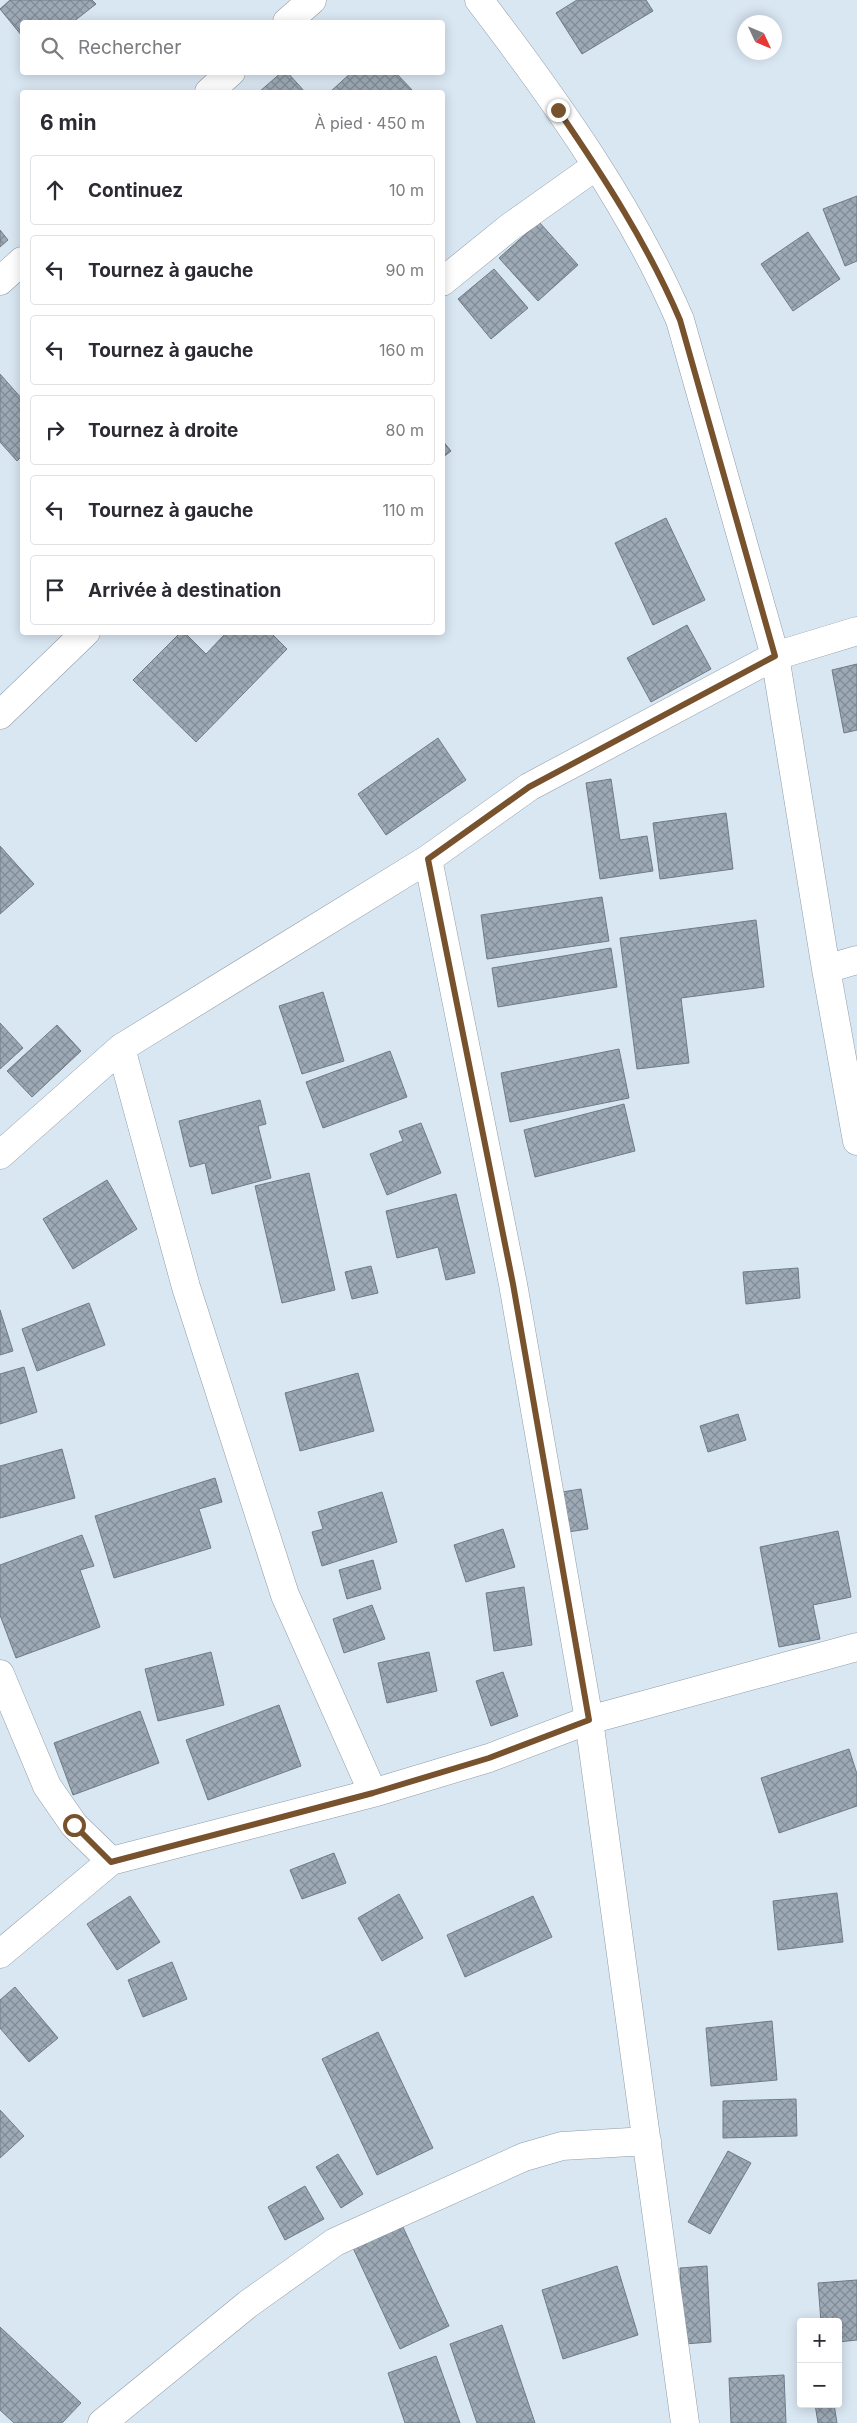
<!DOCTYPE html>
<html lang="fr">
<head>
<meta charset="utf-8">
<style>
  :root { --surface:#fff; --page:#f7f7f7; --text:#2b2b33; --muted:#7c7c81; --line:#e1e1e2 }
  body { margin:0; font-family:Inter,sans-serif; background:var(--page); color:var(--text) }
  .controls { position:absolute; right:15px; bottom:15px; display:grid; overflow:hidden; border-radius:5px; box-shadow:0 2px 12px #0003 }
  .controls button { width:45px; height:45px; display:grid; place-items:center; padding:0; border:0; border-bottom:1px solid var(--line); background:var(--surface); color:var(--text); font:25px sans-serif }
  .compass { position:absolute; left:737px; top:15px; width:45px; height:45px; border-radius:50%; background:var(--surface); box-shadow:0 2px 12px #0003; rotate:134deg }
  .stop { position:absolute; width:15px; height:15px; margin:-11px; border:4px solid #77522d; border-radius:50%; background:#fff }
  .stop.end { background:#77522d; border-color:#fff; box-shadow:0 1px 5px #0008 }
  .list { margin:0; padding:0; list-style:none }
  h2 { display:flex; justify-content:space-between; align-items:center; height:65px; margin:0; padding:0 20px; font-size:21px }
  h2 small { font-size:16px; font-weight:400; color:var(--muted) }
  .list li { display:grid; grid-template-columns:32px 1fr auto; gap:15px; align-items:center; box-sizing:border-box; height:70px; margin:0 10px 10px; padding:0 10px; border:1px solid var(--line); border-radius:5px }
  .list b { display:block; font-size:19px; white-space:nowrap }
  .list em { font-size:16px; font-style:normal; color:var(--muted) }
  .icon { flex:none; width:28px; height:28px; fill:none; stroke:currentColor; stroke-width:2; stroke-linecap:round; stroke-linejoin:round }
  .map { position:relative; flex:none; width:857px; height:2423px; overflow:hidden }
  .search { position:absolute; background:var(--surface); box-shadow:0 2px 12px #0003; left:20px; top:20px; width:425px; height:55px; display:flex; align-items:center; gap:12px; box-sizing:border-box; padding:0 18px; border-radius:5px; color:var(--muted); font-size:19px }
  .panel { position:absolute; background:var(--surface); box-shadow:0 2px 12px #0003; left:20px; top:90px; width:425px; height:545px; border-radius:5px }
  .map>svg:first-child { display:block }
  .building { fill:url(#building-cross-hatch); stroke:#6f7c86 }
  .lines { fill:none; stroke-linecap:round; stroke-linejoin:round }
  .minor-casing { stroke:#8f9ca7; stroke-width:29 }
  .minor { stroke:#fff; stroke-width:28 }
  .route { stroke:#77522d; stroke-width:6 }
</style>
</head>
<body>
<div class="map">
<svg width="857" height="2423" viewBox="0 0 857 2423">
  <defs>
    <pattern id="building-cross-hatch" width="8" height="8" patternUnits="userSpaceOnUse" patternTransform="scale(1.25)"><rect width="8" height="8" fill="#9daab6"/><path d="M0 0l8 8M0 8l8-8" fill="none" stroke="#808b95"/></pattern>
  </defs>
  <rect width="100%" height="100%" fill="#d9e7f3"/>
  <!-- building -->
  <path class="building" d="M10,0H92L96,4L73,22H22V36L0,9Z
    M577,0H646L653,11L582,54L556,13Z
    M282,72H287L305,92H259Z
    M352,72H395L414,92H330Z
    M857,196V261L845,266L823,209Z
    M539,222L578,265L538,301L499,258Z
    M0,230L8,240L0,247Z
    M808,232L840,279L793,311L761,264Z
    M494,269L528,308L491,339L458,299Z
    M0,374L22,399V456L17,461L0,442Z
    M442,440L451,451L442,458Z
    M666,518L705,600L653,625L615,543Z
    M687,625L711,669L651,702L627,658Z
    M181,632H184L206,654L227,632H270L287,649L196,742L133,680Z
    M857,664V730L844,733L832,670Z
    M438,738L466,780L386,835L358,794Z
    M611,779L620,840L647,836L653,871L600,879L586,783Z
    M726,813L733,869L660,879L653,823Z
    M0,846L34,884L0,914Z
    M602,897L609,941L487,959L481,915Z
    M756,920L764,987L681,998L689,1063L637,1069L620,938Z
    M611,948L617,987L498,1007L492,968Z
    M323,992L344,1061L302,1074L279,1006Z
    M0,1023L23,1048L0,1069Z
    M57,1025L81,1051L32,1097L7,1071Z
    M619,1049L629,1098L510,1122L501,1073Z
    M390,1051L407,1097L323,1128L306,1082Z
    M260,1100L266,1124L258,1126L271,1178L212,1194L205,1163L190,1167L179,1121Z
    M624,1104L635,1151L535,1177L524,1130Z
    M421,1123L441,1173L387,1195L370,1154L403,1141L399,1131Z
    M309,1173L335,1290L282,1303L255,1186Z
    M107,1180L137,1229L73,1269L43,1219Z
    M456,1194L475,1273L446,1280L438,1247L397,1258L386,1211Z
    M371,1266L378,1293L352,1299L345,1272Z
    M798,1268L800,1298L746,1304L743,1272Z
    M89,1303L105,1345L37,1371L22,1329Z
    M0,1310L13,1351L0,1355Z
    M24,1367L37,1412L0,1424V1374Z
    M358,1373L374,1431L300,1451L285,1393Z
    M738,1414L746,1440L708,1452L700,1426Z
    M62,1449L75,1498L0,1518V1466Z
    M215,1478L222,1502L199,1509L211,1548L114,1578L95,1516Z
    M581,1489L588,1529L568,1532L562,1492Z
    M382,1492L397,1542L322,1566L312,1532L323,1529L318,1512Z
    M503,1529L515,1567L466,1582L454,1545Z
    M838,1531L851,1597L813,1605L820,1639L779,1647L760,1547Z
    M82,1535L94,1566L80,1570L100,1627L16,1658L0,1615V1565Z
    M373,1560L381,1589L347,1599L339,1570Z
    M524,1587L532,1645L494,1651L486,1593Z
    M372,1605L385,1639L344,1653L333,1619Z
    M211,1652L224,1705L158,1721L145,1669Z
    M429,1652L437,1691L387,1703L378,1663Z
    M503,1672L518,1716L491,1726L476,1681Z
    M279,1705L301,1766L208,1800L186,1740Z
    M140,1711L159,1763L73,1795L54,1743Z
    M849,1749L857,1774V1806L779,1833L761,1778Z
    M334,1853L346,1883L302,1899L290,1870Z
    M837,1893L843,1942L778,1950L773,1901Z
    M399,1894L423,1938L382,1961L358,1918Z
    M130,1896L160,1942L117,1970L87,1924Z
    M533,1896L552,1937L465,1977L447,1935Z
    M172,1962L187,1999L143,2017L128,1980Z
    M15,1987L58,2038L29,2062L0,2028V2000Z
    M772,2021L777,2080L711,2086L706,2028Z
    M378,2032L433,2148L377,2175L322,2059Z
    M796,2099L797,2136L723,2138V2101Z
    M0,2110L24,2136L0,2158Z
    M728,2151L751,2163L710,2234L688,2222Z
    M338,2154L363,2194L341,2208L316,2167Z
    M305,2186L324,2219L285,2240L268,2207Z
    M402,2225L449,2326L400,2349L353,2248Z
    M617,2266L638,2335L563,2359L542,2290Z
    M707,2266L711,2342L684,2344L680,2268Z
    M857,2280V2340L838,2342V2322H821L818,2283Z
    M502,2325L535,2423H477L450,2344Z
    M0,2327L81,2403L62,2423H14L0,2410Z
    M436,2356L460,2423H405L388,2373Z
    M784,2375L786,2423H731L729,2378Z
    M815,2404H834L837,2423H818Z"/>
  <g class="lines">
    <defs>
      <path id="minor" d="M479,0C554,98 631,206 680,320L775,656L826,969L857,1141
        M287,22L312,0
        M209,92L231,72
        M0,281L22,261
        M442,282L510,227L596,166
        M0,715L86,632
        M428,859L513,1284L589,1720L685,2423
        M826,969L857,960
        M121,1048L186,1287L285,1595L373,1793
        M0,1155L121,1048L428,859L529,787L775,656L857,631
        M0,1674L47,1786L74,1825L111,1861
        M0,1954L111,1861L373,1793L489,1758L589,1720L857,1647
        M102,2423L248,2304L335,2242L524,2157L562,2146L647,2141"/>
    </defs>
    <!-- minor casing -->
    <use href="#minor" class="minor-casing"/>
    <!-- minor -->
    <use href="#minor" class="minor"/>
  </g>
  <g class="lines">
    <!-- route -->
    <path class="route" d="M74,1825L111,1862L373,1793L489,1758L589,1720L513,1284L428,859L529,787L775,656L680,320C648,245 604,177 558,110"/>
  </g>
</svg>
<div class="controls">
<button>+</button>
<button>−</button>
</div>
<svg class="compass" viewBox="-18 -18 36 36"><path d="M0-13l5 13h-10z" fill="#e53935"/><path d="M0 13l5-13h-10z" fill="#7c7c81"/></svg>
<div class="stop" style="left:74px;top:1825px"></div>
<div class="stop end" style="left:558px;top:110px"></div>
<div class="search"><svg class="icon" aria-label="search" viewBox="0 0 24 24"><circle cx="10" cy="10" r="6"/><path d="M15 15l6 6"/></svg>Rechercher</div>
<section class="panel">
<h2>6 min<small>À pied · 450 m</small></h2>
<ul class="list">
<li><svg class="icon" aria-label="ahead" viewBox="0 0 24 24"><path d="M12 20V5M6 11l6-6 6 6"/></svg><div><b>Continuez</b></div><em>10 m</em></li>
<li><svg class="icon" aria-label="left" viewBox="0 0 24 24"><path d="M17 20v-9H6M10 6l-5 5 5 5"/></svg><div><b>Tournez à gauche</b></div><em>90 m</em></li>
<li><svg class="icon" aria-label="left" viewBox="0 0 24 24"><path d="M17 20v-9H6M10 6l-5 5 5 5"/></svg><div><b>Tournez à gauche</b></div><em>160 m</em></li>
<li><svg class="icon" aria-label="right" viewBox="0 0 24 24"><path d="M7 20v-9h11M14 6l5 5-5 5"/></svg><div><b>Tournez à droite</b></div><em>80 m</em></li>
<li><svg class="icon" aria-label="left" viewBox="0 0 24 24"><path d="M17 20v-9H6M10 6l-5 5 5 5"/></svg><div><b>Tournez à gauche</b></div><em>110 m</em></li>
<li><svg class="icon" aria-label="arrive" viewBox="0 0 24 24"><path d="M6 21V4h12l-3 4 3 4H6"/></svg><div><b>Arrivée à destination</b></div></li>
</ul>
</section>
</div>
</body>
</html>
